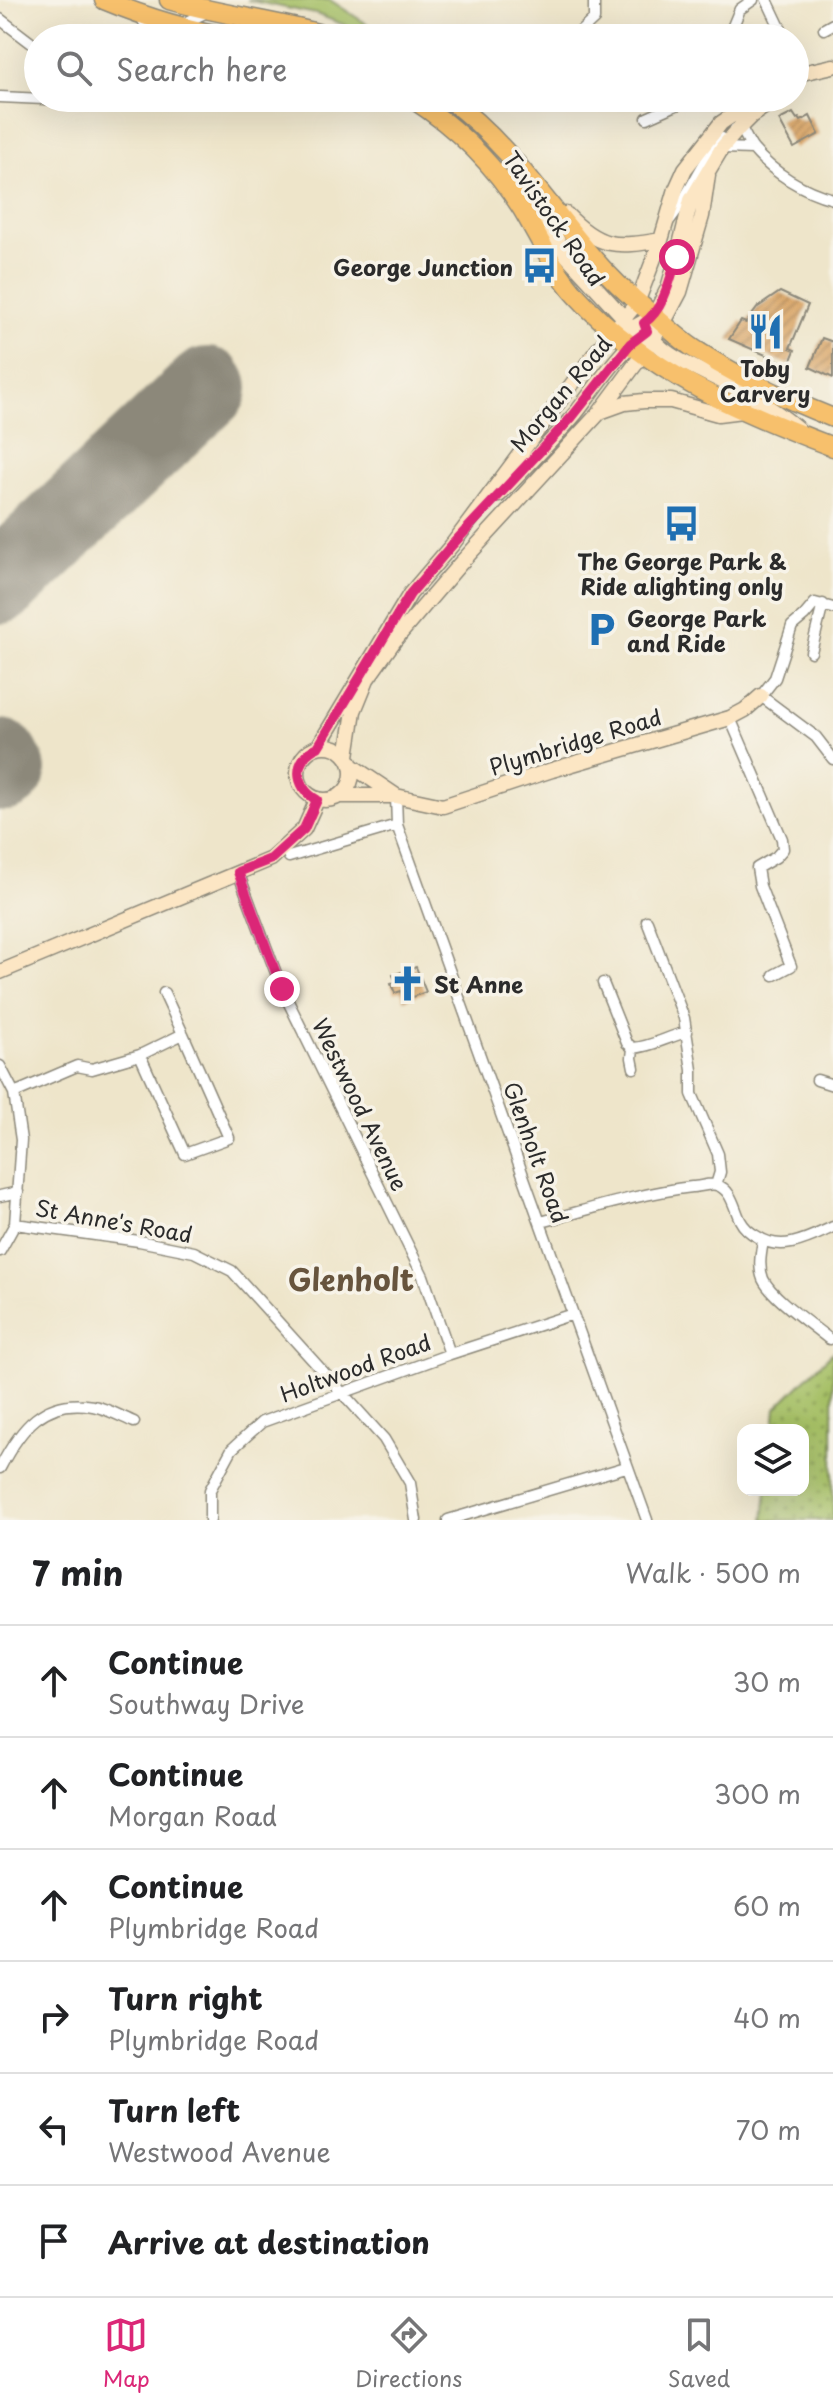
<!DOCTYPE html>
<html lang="en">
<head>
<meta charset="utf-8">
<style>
  :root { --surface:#fff; --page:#f2f2f2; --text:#202124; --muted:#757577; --line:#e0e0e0; --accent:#db2777 }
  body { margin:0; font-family:"Playpen Sans",sans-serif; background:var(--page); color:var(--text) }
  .controls { position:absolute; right:24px; bottom:24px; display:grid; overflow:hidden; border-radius:16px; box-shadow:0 8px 32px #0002 }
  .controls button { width:72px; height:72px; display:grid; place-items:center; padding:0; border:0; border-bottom:2px solid var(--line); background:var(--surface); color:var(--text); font:40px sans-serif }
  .stop { position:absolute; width:24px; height:24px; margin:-18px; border:6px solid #db2777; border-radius:50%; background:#fff }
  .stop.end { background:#db2777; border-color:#fff; box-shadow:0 2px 8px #0008 }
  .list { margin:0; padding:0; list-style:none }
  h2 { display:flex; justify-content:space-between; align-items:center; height:104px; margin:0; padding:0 32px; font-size:34px }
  h2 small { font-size:26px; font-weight:400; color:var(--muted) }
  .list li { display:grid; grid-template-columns:52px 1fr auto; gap:24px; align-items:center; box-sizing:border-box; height:112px; padding:0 32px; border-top:2px solid var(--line) }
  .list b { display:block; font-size:30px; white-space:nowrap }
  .list p { margin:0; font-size:26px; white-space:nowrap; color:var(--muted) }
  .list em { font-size:26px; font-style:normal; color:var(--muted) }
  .icon { flex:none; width:44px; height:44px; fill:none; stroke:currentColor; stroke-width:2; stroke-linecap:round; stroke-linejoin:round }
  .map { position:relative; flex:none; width:833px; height:1520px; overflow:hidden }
  .search { position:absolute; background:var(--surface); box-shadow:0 8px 32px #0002; left:24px; right:24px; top:24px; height:88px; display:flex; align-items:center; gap:20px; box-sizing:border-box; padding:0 28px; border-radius:44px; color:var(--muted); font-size:30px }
  .sheet { height:776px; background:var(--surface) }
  nav { display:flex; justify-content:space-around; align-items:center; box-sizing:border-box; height:112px; border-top:2px solid var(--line); background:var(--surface); font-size:22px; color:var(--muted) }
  nav a { display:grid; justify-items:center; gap:4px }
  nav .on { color:var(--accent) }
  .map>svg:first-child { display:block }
  .green { fill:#a5bf65; stroke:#687548; stroke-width:2 }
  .park { fill:url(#park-dots); stroke:#687548; stroke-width:2 }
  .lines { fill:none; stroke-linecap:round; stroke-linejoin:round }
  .runway { stroke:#8c887a; stroke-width:82 }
  .building { fill:url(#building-hatch) }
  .street-casing { stroke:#8c887a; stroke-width:13 }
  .secondary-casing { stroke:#8c887a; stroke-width:17 }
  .highway-casing { stroke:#8c887a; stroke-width:21 }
  .street { stroke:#fff; stroke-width:10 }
  .secondary { stroke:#fce6c4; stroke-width:14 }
  .highway { stroke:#f7c06c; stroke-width:18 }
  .route { stroke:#db2777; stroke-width:10 }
  .labels { text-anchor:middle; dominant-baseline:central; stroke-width:7; stroke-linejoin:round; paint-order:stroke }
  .street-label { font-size:22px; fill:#2b2b2b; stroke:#f7f3e8 }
  .poi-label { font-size:22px; font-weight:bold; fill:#2b2b2b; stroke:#f7f3e8 }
  .district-label { font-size:30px; font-weight:bold; fill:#67543d; stroke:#f7f3e8 }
</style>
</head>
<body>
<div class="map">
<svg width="833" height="1520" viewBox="0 0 833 1520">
  <defs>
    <pattern id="park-dots" width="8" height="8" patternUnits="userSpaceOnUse" patternTransform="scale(2)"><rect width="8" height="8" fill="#a5bf65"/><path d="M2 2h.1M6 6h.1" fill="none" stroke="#879b53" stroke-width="1.8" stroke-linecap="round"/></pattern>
    <pattern id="building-hatch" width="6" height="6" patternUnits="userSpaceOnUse" patternTransform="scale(2)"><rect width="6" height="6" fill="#d7a05f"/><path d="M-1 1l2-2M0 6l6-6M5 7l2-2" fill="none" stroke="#af834f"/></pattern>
  </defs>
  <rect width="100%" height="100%" fill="#f7f3e8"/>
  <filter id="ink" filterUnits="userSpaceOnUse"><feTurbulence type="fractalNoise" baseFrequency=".0125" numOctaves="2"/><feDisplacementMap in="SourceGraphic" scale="16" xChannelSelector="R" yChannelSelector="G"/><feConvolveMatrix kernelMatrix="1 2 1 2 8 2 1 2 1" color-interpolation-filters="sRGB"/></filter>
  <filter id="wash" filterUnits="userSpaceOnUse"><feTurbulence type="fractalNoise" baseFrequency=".006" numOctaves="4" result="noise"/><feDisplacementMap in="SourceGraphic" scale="32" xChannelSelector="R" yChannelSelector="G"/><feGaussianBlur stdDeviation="1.8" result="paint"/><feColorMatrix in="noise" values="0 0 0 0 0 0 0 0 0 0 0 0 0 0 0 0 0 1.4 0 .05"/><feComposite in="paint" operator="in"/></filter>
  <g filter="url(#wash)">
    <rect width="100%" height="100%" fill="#eee5ca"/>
    <!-- green -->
    <path class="green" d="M247,0H330L388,38H378L316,14Z"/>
    <!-- park -->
    <path class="park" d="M833,1352V1520H764L767,1490H803V1430H774L776,1408Z"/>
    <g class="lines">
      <!-- runway -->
      <path class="runway" d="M0,583L207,388
        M0,760L5,770"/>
    </g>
    <g id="blocks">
      <!-- building -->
      <path class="building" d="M793,113L797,119L799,118L801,121L810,116L819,134L794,148L779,120Z
        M780,292L808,305L790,348L795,350L789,365L729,339L741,321L746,323L758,307Z
        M822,338L833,342V378L810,367Z
        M416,967L426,992L404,1000L401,991L395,993L391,984L396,982L393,975Z"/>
    </g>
  </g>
  <g filter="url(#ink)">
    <use href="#blocks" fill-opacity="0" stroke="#8c887a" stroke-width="2"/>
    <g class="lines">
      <defs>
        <path id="street" d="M767,0L785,38
          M140,15L153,38
          M0,19L38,48
          M824,29L833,24
          M579,33L594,19V0
          M171,38L180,25L207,12
          M728,38L740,9L753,0
          M795,59L802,73
          M0,97L109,102L119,98
          M647,118L692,98
          M735,129L740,127C745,134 748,142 753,149C773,173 803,191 833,199
          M722,148L753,149
          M668,222C690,196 700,163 722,138
          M833,608L815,603L804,616L792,626L775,678L761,696L816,737L833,759
          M811,652L823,604
          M730,718L782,839L783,849L776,857L757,868L760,886L791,966L774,975
          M396,796L397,825L647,1520
          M289,857L397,825
          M238,872L282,989L423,1276L450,1354
          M647,921L684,1018L692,1070V1094L718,1154L720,1172L716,1185
          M603,983L627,1043L633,1048L632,1058L634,1068
          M164,993L183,1034
          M633,1048C652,1047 669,1036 687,1032
          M0,1066L14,1093L21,1140L15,1224L0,1251
          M817,1080L833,1085
          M14,1093L77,1066L92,1069L140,1055L183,1034L229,1138L185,1154L140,1055
          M0,1196L18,1192
          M541,1222C591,1209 641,1193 692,1187C699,1187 710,1183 717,1185C732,1190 734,1208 740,1220C744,1228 750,1233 758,1237C782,1253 809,1238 833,1227
          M15,1224L139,1241L194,1252L232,1271L384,1439L410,1483L416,1520
          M763,1241C761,1253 758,1266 763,1279C771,1297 812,1325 829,1339
          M0,1468C20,1429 44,1397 93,1406C106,1408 122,1417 134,1422
          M210,1520V1490L232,1449L262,1422L450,1354L573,1314
          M448,1520L626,1467"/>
        <path id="secondary" d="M795,77L802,73L833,66
          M534,191L545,220L567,256L625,319L628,327
          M566,214C599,248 615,248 661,240
          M616,332L629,330L654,316L668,288L677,257L691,200L722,148L740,127L751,116L777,98
          M648,333C663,354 683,362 705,373C736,388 772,406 798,429
          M600,412L625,403L644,401H671L718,414L742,411
          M499,495C524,469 551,442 575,414C597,387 627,337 659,325
          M298 773a27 27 0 1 1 54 0a27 27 0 1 1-54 0Z
          M318,747L410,594L452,545L596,352L637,303L661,240L676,189L685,169L721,123L758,98
          M347,756L354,711L367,679L394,641L459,565L600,412L643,354L663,324L680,292L702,216L708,175
          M352,766L395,795
          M341,796H396L443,806L552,770L730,718L745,710L761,696
          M0,972L271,859L304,829L317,800"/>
        <path id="highway" d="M104,0C147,18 192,31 237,38
          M169,0C224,16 281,21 335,38
          M411,98C456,127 494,164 522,209C540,239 554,271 578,297C646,372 740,412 833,447
          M447,98C504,139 543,198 587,251C607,275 629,296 653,315C669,328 683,343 701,353C742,379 788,400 833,418"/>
      </defs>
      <!-- street casing -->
      <use href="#street" class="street-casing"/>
      <!-- secondary casing -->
      <use href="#secondary" class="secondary-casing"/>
      <!-- highway casing -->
      <use href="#highway" class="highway-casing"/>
      <!-- street -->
      <use href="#street" class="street"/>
      <!-- secondary -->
      <use href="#secondary" class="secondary"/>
      <!-- highway -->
      <use href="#highway" class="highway"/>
    </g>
  </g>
  <g class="lines" filter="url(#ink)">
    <!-- route -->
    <path class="route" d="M282,989L238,872L271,859L304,829L317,800C293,787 293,758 318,747L410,594L452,545L572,417L630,344L647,331L644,323C664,309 670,280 677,257"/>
  </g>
  <!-- icons -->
  <defs>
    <symbol id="bus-bare" viewBox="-9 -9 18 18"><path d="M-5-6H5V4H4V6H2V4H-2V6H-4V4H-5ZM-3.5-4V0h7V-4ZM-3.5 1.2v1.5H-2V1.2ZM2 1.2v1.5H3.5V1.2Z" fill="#1f6fb2" stroke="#f7f3e8" stroke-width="2.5" paint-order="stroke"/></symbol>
    <symbol id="restaurant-bare" viewBox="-9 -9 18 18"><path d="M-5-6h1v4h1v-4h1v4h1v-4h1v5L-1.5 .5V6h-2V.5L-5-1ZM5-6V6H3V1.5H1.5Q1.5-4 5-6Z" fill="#1f6fb2" stroke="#f7f3e8" stroke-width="2.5" paint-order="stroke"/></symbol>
    <symbol id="parking-bare" viewBox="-9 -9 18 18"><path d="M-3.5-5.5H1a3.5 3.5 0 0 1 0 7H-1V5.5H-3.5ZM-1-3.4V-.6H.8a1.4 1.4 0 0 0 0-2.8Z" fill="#1f6fb2" stroke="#f7f3e8" stroke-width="2.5" paint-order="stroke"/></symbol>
    <symbol id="church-bare" viewBox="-9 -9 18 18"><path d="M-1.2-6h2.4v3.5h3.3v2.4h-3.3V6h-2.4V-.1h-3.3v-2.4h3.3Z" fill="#1f6fb2" stroke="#f7f3e8" stroke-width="2.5" paint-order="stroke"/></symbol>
  </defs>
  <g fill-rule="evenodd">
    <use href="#bus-bare" x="514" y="240" width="51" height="51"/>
    <use href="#restaurant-bare" x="740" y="306" width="51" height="51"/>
    <use href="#bus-bare" x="656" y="498" width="51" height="51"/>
    <use href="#parking-bare" x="576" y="604" width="51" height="51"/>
    <use href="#church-bare" x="382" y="958" width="51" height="51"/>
  </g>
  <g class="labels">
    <!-- street labels -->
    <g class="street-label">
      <text transform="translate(555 218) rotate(55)">Tavistock Road</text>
      <text transform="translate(560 393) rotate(-50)">Morgan Road</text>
      <text transform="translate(575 741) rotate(-17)">Plymbridge Road</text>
      <text transform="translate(361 1104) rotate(64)">Westwood Avenue</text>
      <text transform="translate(537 1152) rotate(70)">Glenholt Road</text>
      <text transform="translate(114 1220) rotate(10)">St Anne's Road</text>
      <text transform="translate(355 1367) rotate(-20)">Holtwood Road</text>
    </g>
    <!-- poi labels -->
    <g class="poi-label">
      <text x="513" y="266" text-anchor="end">George Junction</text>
      <text x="765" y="367">Toby<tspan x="765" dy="25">Carvery</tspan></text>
      <text x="682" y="560">The George Park &amp;<tspan x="682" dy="25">Ride alighting only</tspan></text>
      <text x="627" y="617" text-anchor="start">George Park<tspan x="627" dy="25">and Ride</tspan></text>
      <text x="434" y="983" text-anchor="start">St Anne</text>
    </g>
    <!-- district labels -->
    <g class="district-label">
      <text x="351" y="1278">Glenholt</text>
    </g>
  </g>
</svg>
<div class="controls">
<button><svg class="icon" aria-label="layers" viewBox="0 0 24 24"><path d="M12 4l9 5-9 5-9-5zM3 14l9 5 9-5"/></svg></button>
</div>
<div class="stop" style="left:677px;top:257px"></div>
<div class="stop end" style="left:282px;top:989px"></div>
<div class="search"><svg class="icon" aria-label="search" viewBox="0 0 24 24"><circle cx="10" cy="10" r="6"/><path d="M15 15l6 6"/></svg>Search here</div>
</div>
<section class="sheet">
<h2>7 min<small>Walk · 500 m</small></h2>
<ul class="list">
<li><svg class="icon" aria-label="ahead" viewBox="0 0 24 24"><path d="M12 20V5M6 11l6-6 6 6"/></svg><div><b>Continue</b><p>Southway Drive</p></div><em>30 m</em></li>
<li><svg class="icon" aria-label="ahead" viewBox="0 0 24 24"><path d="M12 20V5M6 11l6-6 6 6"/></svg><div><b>Continue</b><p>Morgan Road</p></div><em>300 m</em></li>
<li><svg class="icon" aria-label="ahead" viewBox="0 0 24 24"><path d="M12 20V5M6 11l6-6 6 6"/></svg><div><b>Continue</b><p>Plymbridge Road</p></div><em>60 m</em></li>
<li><svg class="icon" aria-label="right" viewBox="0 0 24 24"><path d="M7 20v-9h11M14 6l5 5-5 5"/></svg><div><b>Turn right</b><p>Plymbridge Road</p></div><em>40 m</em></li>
<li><svg class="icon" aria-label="left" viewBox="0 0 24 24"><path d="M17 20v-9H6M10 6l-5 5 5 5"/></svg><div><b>Turn left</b><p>Westwood Avenue</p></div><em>70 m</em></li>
<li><svg class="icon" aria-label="arrive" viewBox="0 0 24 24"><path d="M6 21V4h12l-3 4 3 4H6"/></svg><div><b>Arrive at destination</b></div></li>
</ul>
</section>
<nav>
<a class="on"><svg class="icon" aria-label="map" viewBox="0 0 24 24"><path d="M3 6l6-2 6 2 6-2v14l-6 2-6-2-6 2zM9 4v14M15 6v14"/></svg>Map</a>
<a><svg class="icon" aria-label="directions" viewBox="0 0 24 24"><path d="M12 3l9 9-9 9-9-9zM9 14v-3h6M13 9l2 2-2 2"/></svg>Directions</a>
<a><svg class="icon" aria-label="saved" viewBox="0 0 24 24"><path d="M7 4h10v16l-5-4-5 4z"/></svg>Saved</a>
</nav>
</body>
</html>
